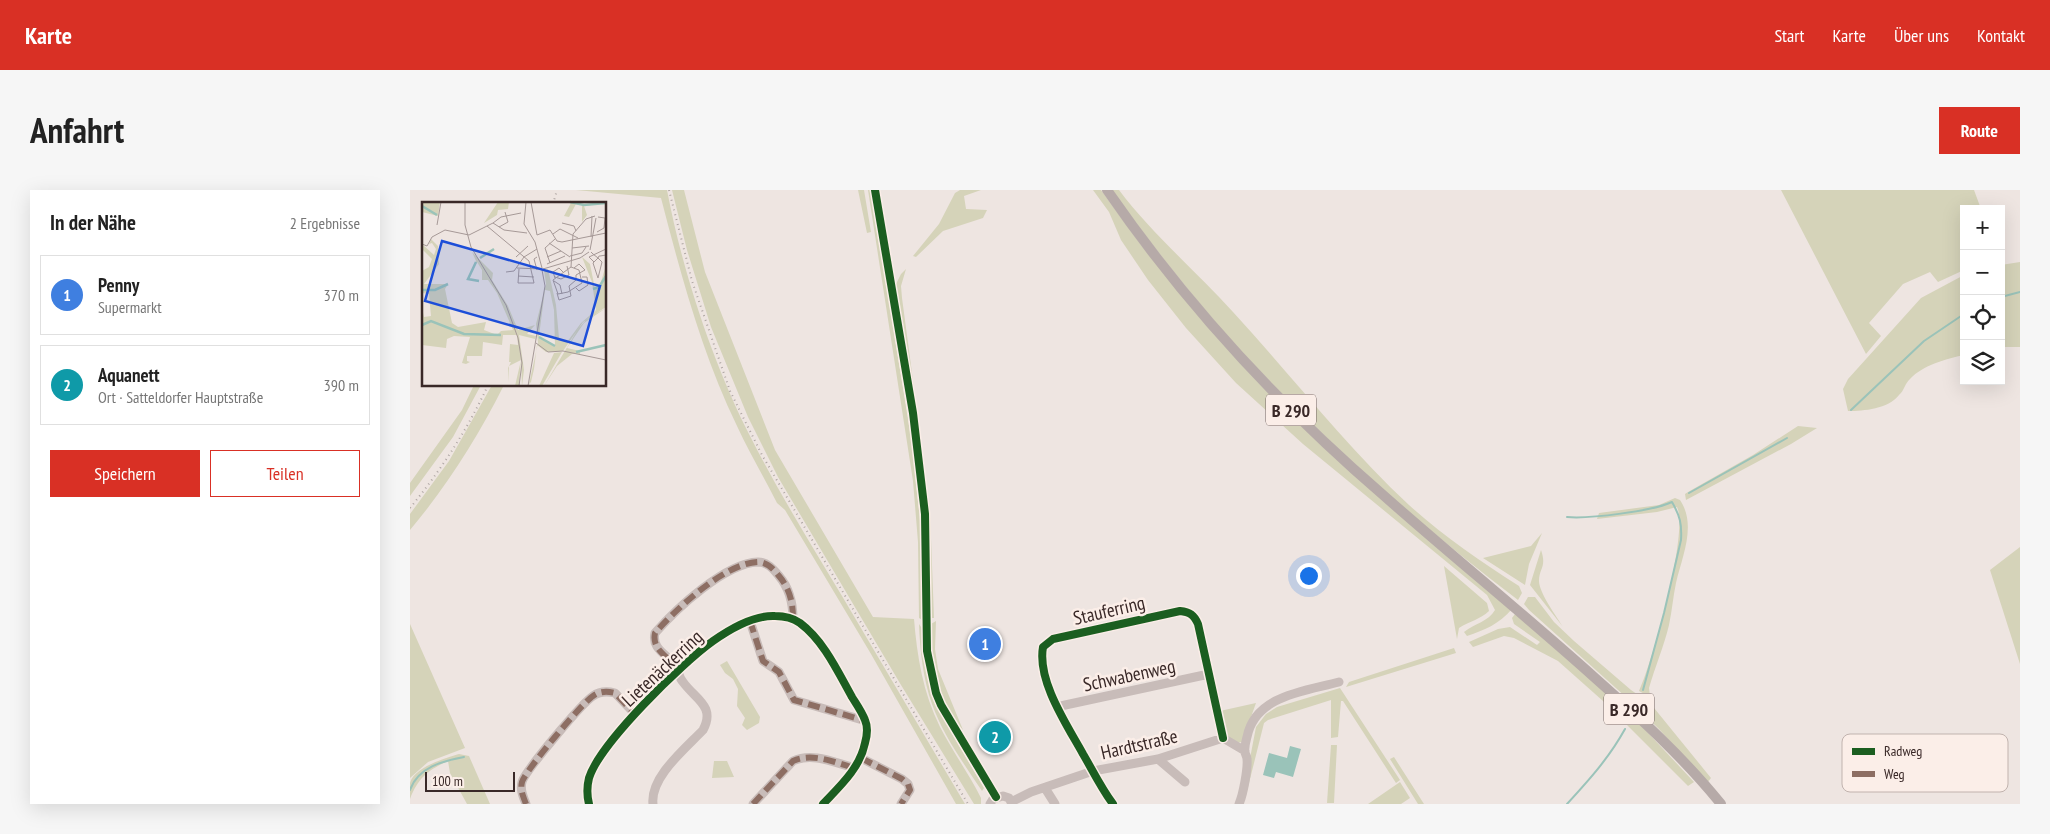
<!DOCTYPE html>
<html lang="de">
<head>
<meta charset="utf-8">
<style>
  :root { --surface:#fff; --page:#f6f6f6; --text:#222; --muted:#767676; --line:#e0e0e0; --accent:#d93025 }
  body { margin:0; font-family:"PT Sans Narrow",sans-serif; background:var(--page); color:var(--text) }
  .controls { position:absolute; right:15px; top:15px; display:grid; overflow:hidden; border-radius:0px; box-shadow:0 5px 20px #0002 }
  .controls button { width:45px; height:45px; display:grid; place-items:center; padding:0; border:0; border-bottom:1px solid var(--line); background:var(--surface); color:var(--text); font:25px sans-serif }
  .scale { position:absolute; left:15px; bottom:12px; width:90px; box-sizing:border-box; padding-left:5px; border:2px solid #392827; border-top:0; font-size:14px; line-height:18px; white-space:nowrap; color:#392827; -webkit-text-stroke:4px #fbeee8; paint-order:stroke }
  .you { position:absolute; left:898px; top:385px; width:18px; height:18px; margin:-12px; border:4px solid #fff; border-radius:50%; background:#1a73e8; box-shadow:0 0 0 8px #1a73e833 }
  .badge { display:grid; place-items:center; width:32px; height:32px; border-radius:50%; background:var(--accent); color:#fff; font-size:16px; font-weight:700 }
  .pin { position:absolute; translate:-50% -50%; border:2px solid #fff; box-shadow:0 1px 5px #0006 }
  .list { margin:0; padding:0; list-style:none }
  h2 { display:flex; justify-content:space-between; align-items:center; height:65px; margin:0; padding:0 20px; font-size:21px }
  h2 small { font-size:16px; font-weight:400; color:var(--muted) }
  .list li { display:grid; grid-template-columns:32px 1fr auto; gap:15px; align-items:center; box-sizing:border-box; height:80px; margin:0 10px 10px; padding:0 10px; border:1px solid var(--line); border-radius:0px }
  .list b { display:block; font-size:19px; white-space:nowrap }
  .list p { margin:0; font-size:16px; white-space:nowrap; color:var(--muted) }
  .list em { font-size:16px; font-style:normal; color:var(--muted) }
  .actions { display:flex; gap:10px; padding:15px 20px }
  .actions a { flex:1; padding:11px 0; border:1px solid var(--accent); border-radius:0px; text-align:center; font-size:18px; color:var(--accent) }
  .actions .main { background:var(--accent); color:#fff }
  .icon { flex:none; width:28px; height:28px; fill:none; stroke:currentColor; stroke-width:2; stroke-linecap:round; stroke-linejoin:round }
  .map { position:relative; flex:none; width:1610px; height:614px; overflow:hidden; border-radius:0px }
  header { display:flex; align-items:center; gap:30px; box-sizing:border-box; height:70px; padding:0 25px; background:var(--accent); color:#fff }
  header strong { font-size:24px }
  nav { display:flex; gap:28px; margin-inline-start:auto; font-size:18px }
  .intro { display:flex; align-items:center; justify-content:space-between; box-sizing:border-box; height:120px; padding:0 30px }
  h1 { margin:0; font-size:35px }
  .button { padding:12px 22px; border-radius:0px; background:var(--accent); color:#fff; font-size:18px; font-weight:700 }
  main { display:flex; gap:30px; padding:0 30px }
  aside { flex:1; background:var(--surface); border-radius:0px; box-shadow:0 5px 20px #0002 }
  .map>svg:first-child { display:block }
  .green { fill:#d5d3b9 }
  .water { fill:#9ac3b9 }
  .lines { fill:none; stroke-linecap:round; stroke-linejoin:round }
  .stream { stroke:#9ac3b9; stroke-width:2 }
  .minor { stroke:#c8bcb9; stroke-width:9 }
  .major { stroke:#b6aaa8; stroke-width:10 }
  .rail { stroke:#afa6a4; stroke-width:2; stroke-dasharray:1 4; stroke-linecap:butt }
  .quiet { stroke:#8d6e63; stroke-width:6; stroke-dasharray:12 6; stroke-linecap:butt }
  .cycleway-casing { stroke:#fbeee8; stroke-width:11 }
  .cycleway { stroke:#1b5e20; stroke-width:8 }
  .labels { text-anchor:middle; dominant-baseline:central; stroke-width:5; stroke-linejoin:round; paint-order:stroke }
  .shield { fill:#fbeee8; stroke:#736361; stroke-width:1 }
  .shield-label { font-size:18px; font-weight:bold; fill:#392827 }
  .street-label { font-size:19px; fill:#392827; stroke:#fbeee8 }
  .inset-river { fill:none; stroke:#9ac3b9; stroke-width:2.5 }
  .inset-road { fill:none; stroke:#a69997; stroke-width:1 }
  .view { fill:#1d4ed8; fill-opacity:0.15; stroke:#1d4ed8; stroke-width:2.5 }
  .inset-edge { fill:none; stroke:#392827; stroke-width:2.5 }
  .key { fill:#fbeee8; stroke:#c1b3ae; stroke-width:1 }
  .key-label { font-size:14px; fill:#392827 }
</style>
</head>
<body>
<header>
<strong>Karte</strong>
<nav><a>Start</a><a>Karte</a><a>Über uns</a><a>Kontakt</a></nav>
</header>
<div class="intro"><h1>Anfahrt</h1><a class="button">Route</a></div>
<main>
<aside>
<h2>In der Nähe<small>2 Ergebnisse</small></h2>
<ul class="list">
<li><span class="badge" style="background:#3f7fe0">1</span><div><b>Penny</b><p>Supermarkt</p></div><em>370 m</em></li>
<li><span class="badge" style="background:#0f9aa8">2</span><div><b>Aquanett</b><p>Ort · Satteldorfer Hauptstraße</p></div><em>390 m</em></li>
</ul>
<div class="actions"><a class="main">Speichern</a><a>Teilen</a></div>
</aside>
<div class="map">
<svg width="1610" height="614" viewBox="0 0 1610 614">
  <rect width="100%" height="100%" fill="#eee5e1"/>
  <!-- green -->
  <path class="green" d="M166,0H257C272,80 303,174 340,246C368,301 400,353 432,406C473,475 514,545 555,614H546L461,464L375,320L367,313C354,287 339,262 327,236C292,164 271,85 251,8Z
    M262,0H274L295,82L365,260L463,427L504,429C507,466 513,503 530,537C543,562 559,584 571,608V614H564L491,495L368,287L338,227L301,137L277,60Z
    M448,0H454L461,42L457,43Z
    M458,0H461L502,254L510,330L514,431L509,428L508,352L503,291Z
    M550,0H571L554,6L556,19L577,20L573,28L533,41L506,67L503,66L529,34L545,3Z
    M683,0H691L731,55L833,176L1102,419C1089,434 1075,440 1057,446L1054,442C1065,433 1078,432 1085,420L1077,405L893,254L826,193L776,138L738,90L711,50L699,22Z
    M701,0H709C742,44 786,81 823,122C882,186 935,255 999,315C1033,346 1070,371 1109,396L1112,403L1108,410C1010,336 916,252 832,162C785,111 743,56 701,0Z
    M1371,0H1564L1571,19H1554V80L1528,92L1520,82L1493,94L1459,133L1471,146L1456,164Z
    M1610,72V157H1591V75Z
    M496,79L491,96L492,108L512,258L508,254L485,96L491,84Z
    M1554,85V165C1536,169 1513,175 1500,189C1495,193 1494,201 1489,205C1478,219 1454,221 1438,221L1433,199L1438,189L1511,108Z
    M64,195H71L43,247L0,306V293L52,220Z
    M82,195H94C68,247 37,296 0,340V324L39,271Z
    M1388,236L1407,238L1381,254L1276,310L1275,304L1278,302L1343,265Z
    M512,263L520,322L524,428H519Z
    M1265,308L1270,310C1287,335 1272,367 1266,393C1263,407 1262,421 1259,435C1254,456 1245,477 1239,498L1240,507L1229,501C1242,474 1279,342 1267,317L1247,322L1187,329L1189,323L1249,315Z
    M1132,343L1119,374L1115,395L1073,368L1121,356Z
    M1610,357V474L1580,380Z
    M1131,360C1137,377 1129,378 1129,391C1129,403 1147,427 1153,437L1120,395Z
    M1034,376L1077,413L1079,421C1071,429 1060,431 1049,438L1047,449Z
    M1118,407H1125L1144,432L1164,451L1221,500L1240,513L1301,588L1297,593L1249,539L1217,508L1119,420L1114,414Z
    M1105,424L1116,431L1226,530L1284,592L1278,596L1193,511L1148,471L1104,448L1094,446L1063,457L1059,452L1088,439L1100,437L1127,455L1130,452L1104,434L1102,428Z
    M526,431L525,459L528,479L553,540C527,517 521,466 521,434Z
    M0,434L55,558L18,572L0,588Z
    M509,434L513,440L528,515L541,542L574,598L572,601C554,574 533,545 522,514C513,489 510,460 509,434Z
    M1044,458L1046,463L936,497L939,492Z
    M317,471L350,527L349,533L337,540L332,535L335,528L327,516L328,499L323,489L315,483L310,475Z
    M930,498L990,590L986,593L933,511H931L928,547L921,548V510L858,530L854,533L836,605H833L846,537L856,524L867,517Z
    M846,513L832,552L826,553L817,549L810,521Z
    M921,555H927L924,613H917Z
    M49,564L59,566L80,614H57L40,583L38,571C18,580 8,588 0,609C0,604 0,598 0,593C4,577 36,568 49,564Z
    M984,567L1014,614H1008L980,569Z
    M304,571H317L324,587L302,588Z
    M990,592L1000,608L991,614H958Z"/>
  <!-- water -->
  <path class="water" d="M880,556L891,559L883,587L866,582L864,588L853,585L859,563L877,568Z"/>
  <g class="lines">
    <!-- stream -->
    <path class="stream" d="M1591,107L1610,102
      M1441,220L1514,151L1554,124
      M1279,303L1377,248
      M1157,327C1179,329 1243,321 1262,312C1270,326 1272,334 1271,350L1254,423L1233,500
      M0,600C8,577 33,571 54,567
      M1157,614C1179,590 1199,568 1215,539"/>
    <!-- minor -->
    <path class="minor" d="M465,0L503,223L515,324L517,461L526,503L531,515L586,607
      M340,431L353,471L369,482L384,510L456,531
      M646,517L799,484
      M451,568L492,589L498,594L500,600L491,614
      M748,569L775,592
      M635,598L645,614
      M601,612L621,602L683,581L748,569L813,548L835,561
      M116,614C113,606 110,600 112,592C115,581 172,513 183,506C190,501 197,501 205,503L225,524
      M179,614C177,606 177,596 179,588C190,553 272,473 303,451C320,439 343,425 365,426C374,426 383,428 390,433C414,451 428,482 442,507C447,515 452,522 455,530C458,537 457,546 455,553C450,578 430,596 413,614
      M243,614C240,587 275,559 293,540C306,516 285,509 273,492C269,488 269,482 266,477C259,465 241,460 245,443C266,419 315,373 348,372C358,372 364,380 369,386C380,399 383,413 383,429
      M343,614L383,571C403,562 425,573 445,578
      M580,614L583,609L593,606L599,608L602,614
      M703,614C691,598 683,581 673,564C657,535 627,491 633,457L643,449L770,421C780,422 784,425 788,434L813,548
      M829,614C833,605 838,579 837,569C837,566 835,564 835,562C834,557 836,551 837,547C845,505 896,501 929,492"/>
    <!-- major -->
    <path class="major" d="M697,0C775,113 868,214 972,304C1042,366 1115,425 1184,487C1229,527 1273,567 1311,614"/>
    <!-- rail -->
    <path class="rail" d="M259,0L282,91L320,201L352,265L558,614
      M143,14L147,0
      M0,318C31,280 58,239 78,195"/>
    <!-- quiet -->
    <path class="quiet" d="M340,431L353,471L369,482L384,510L456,531
      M268,482C262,467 241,462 245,443C266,419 315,373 348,372C358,372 364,380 369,386C380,399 383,413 383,429
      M451,568L492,589L498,594L500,600L491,614
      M116,614C113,606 110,600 112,592C115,581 172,513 183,506C190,501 197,501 205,503L225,524
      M343,614L383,571C403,562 425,573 445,578"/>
    <defs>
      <path id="cycleway" d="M465,0L503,223L515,324L517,461L526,503L531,515L586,607
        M179,614C177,606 177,596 179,588C190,553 272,473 303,451C320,439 343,425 365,426C374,426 383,428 390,433C414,451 428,482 442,507C447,515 452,522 455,530C458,537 457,546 455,553C450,578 430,596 413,614
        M703,614C691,598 683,581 673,564C657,535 627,491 633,457L643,449L770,421C780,422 784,425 788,434L813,548"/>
    </defs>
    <!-- cycleway casing -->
    <use href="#cycleway" class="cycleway-casing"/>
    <!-- cycleway -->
    <use href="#cycleway" class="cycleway"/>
  </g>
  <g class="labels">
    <!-- shield labels -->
    <g class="shield">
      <rect x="856" y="204.5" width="50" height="31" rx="4"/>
      <rect x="1194" y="503.5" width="50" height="31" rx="4"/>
    </g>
    <g class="shield-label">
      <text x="881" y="220">B 290</text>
      <text x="1219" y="519">B 290</text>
    </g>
    <!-- street labels -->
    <g class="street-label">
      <text transform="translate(699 420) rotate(-13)">Stauferring</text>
      <text transform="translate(252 478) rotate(-43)">Lietenäckerring</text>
      <text transform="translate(719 485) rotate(-12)">Schwabenweg</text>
      <text transform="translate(729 554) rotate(-13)">Hardtstraße</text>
    </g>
  </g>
  <!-- overview -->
  <g transform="translate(12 12)">
    <rect width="184" height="184" fill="#eee5e1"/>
    <path d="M1,0H18L16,14L0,10ZM76,0H87L86,7L76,8L75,13L62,21ZM146,0L166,3L182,0L184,1L162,4L165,13L160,20V3L154,2L147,15L142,14L149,1ZM9,37L16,44L17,62L2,82H26L23,87L30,121L36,125L64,120L62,128L75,133L79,129L91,128L75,91L66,78H60V68L55,60L46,77L54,78H45L54,59L50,50L71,71L70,78L86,104L96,128L113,123L105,132L114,134L113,137L97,133L102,168L100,184L99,156L97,184H93L99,158L87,164L86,180V166L89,160H87L88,142L96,143L95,133H81L80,143L61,140L60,154H45V159L48,160L44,162L40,161L48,135L32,134L25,137L24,146L0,143V105L2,115L9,114L7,92L0,91V69L7,65L10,57L0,47V42L12,53L14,47L10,41L7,42ZM160,55L168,62L173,87L178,83L184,63V105L161,120L141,149L124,150L115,143L112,167L109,180L107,182L116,141L114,122L124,82L122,68L126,67L134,103L137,136L145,140L159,121L174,108L170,80ZM123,88L128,89L132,108L133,144L117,134ZM184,106L162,121L145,146L158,149V152H150L135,164L122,184L156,127L164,118L168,115ZM140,150L120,184H117L132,151Z" fill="#d5d3b9" fill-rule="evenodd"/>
    <path class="inset-river" d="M148,0L162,3L184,1M0,4L15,13M58,56L72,47M54,60L46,77L57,79M171,87L177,85L184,74M0,88H13L26,82M0,123L9,119L42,132L79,133M117,135L133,144M154,150L184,143"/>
    <path class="inset-road" d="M43,0V23L49,45L84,103L96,136L100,161L97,184M104,0L102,22L113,40L120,66M109,0L115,33L128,28L135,39L140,40L184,31M71,21L79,15L99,11M140,21L152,24L154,29M15,23L19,0M65,24L107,59L112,81H96L97,67M77,25L86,20L83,10M175,30L182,26L183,16L176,15M131,32L138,27L156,36M169,35L170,14M127,41L148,55M0,42L5,44L10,35L23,28L47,33L71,21L82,28L105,31M150,46L167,44M168,48L174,16M169,50L171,52L176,56L180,60L176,76L171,61L176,56L177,54H178L184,53M148,54L160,51L164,45M94,55L106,44M115,55L112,57L115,68M125,55L139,49M172,60L167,55L184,47M128,61L123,46L133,37M125,62L143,54M149,65L157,68L160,81L146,90L136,92L131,78L149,65L151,32L164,17L173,14M95,66L119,67M121,67L158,56L167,50M84,70L92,69L102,55L115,47M96,74L112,75M133,75L139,77L147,73L145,64M133,76L131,70L137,66L141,70M132,79L138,83L140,92M154,86L157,89L166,83L165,75H160M135,91L137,98L149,94L147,84L154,78V73L163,68L157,62L152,66M114,141L126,150L141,149L184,158M106,184L123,84L120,68"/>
    <path class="view" d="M20,39L178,84L161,144L3,99Z"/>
    <rect width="184" height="184" class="inset-edge"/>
  </g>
  <!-- legend -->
  <rect x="1432" y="544" width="166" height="58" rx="8" class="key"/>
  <rect x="1442" y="558" width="23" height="7" fill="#1b5e20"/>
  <rect x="1442" y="581" width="23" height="6" fill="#8d6e63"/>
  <g class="key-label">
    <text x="1474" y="566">Radweg</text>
    <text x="1474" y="589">Weg</text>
  </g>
</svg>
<div class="controls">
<button>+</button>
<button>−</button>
<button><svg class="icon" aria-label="locate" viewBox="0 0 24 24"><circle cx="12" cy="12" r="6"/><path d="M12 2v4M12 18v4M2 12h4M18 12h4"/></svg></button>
<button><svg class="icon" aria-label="layers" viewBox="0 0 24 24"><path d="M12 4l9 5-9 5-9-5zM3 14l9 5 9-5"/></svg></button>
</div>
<div class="scale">100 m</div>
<div class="you"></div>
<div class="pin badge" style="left:575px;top:454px;background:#3f7fe0">1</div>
<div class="pin badge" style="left:585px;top:547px;background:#0f9aa8">2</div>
</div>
</main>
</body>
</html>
